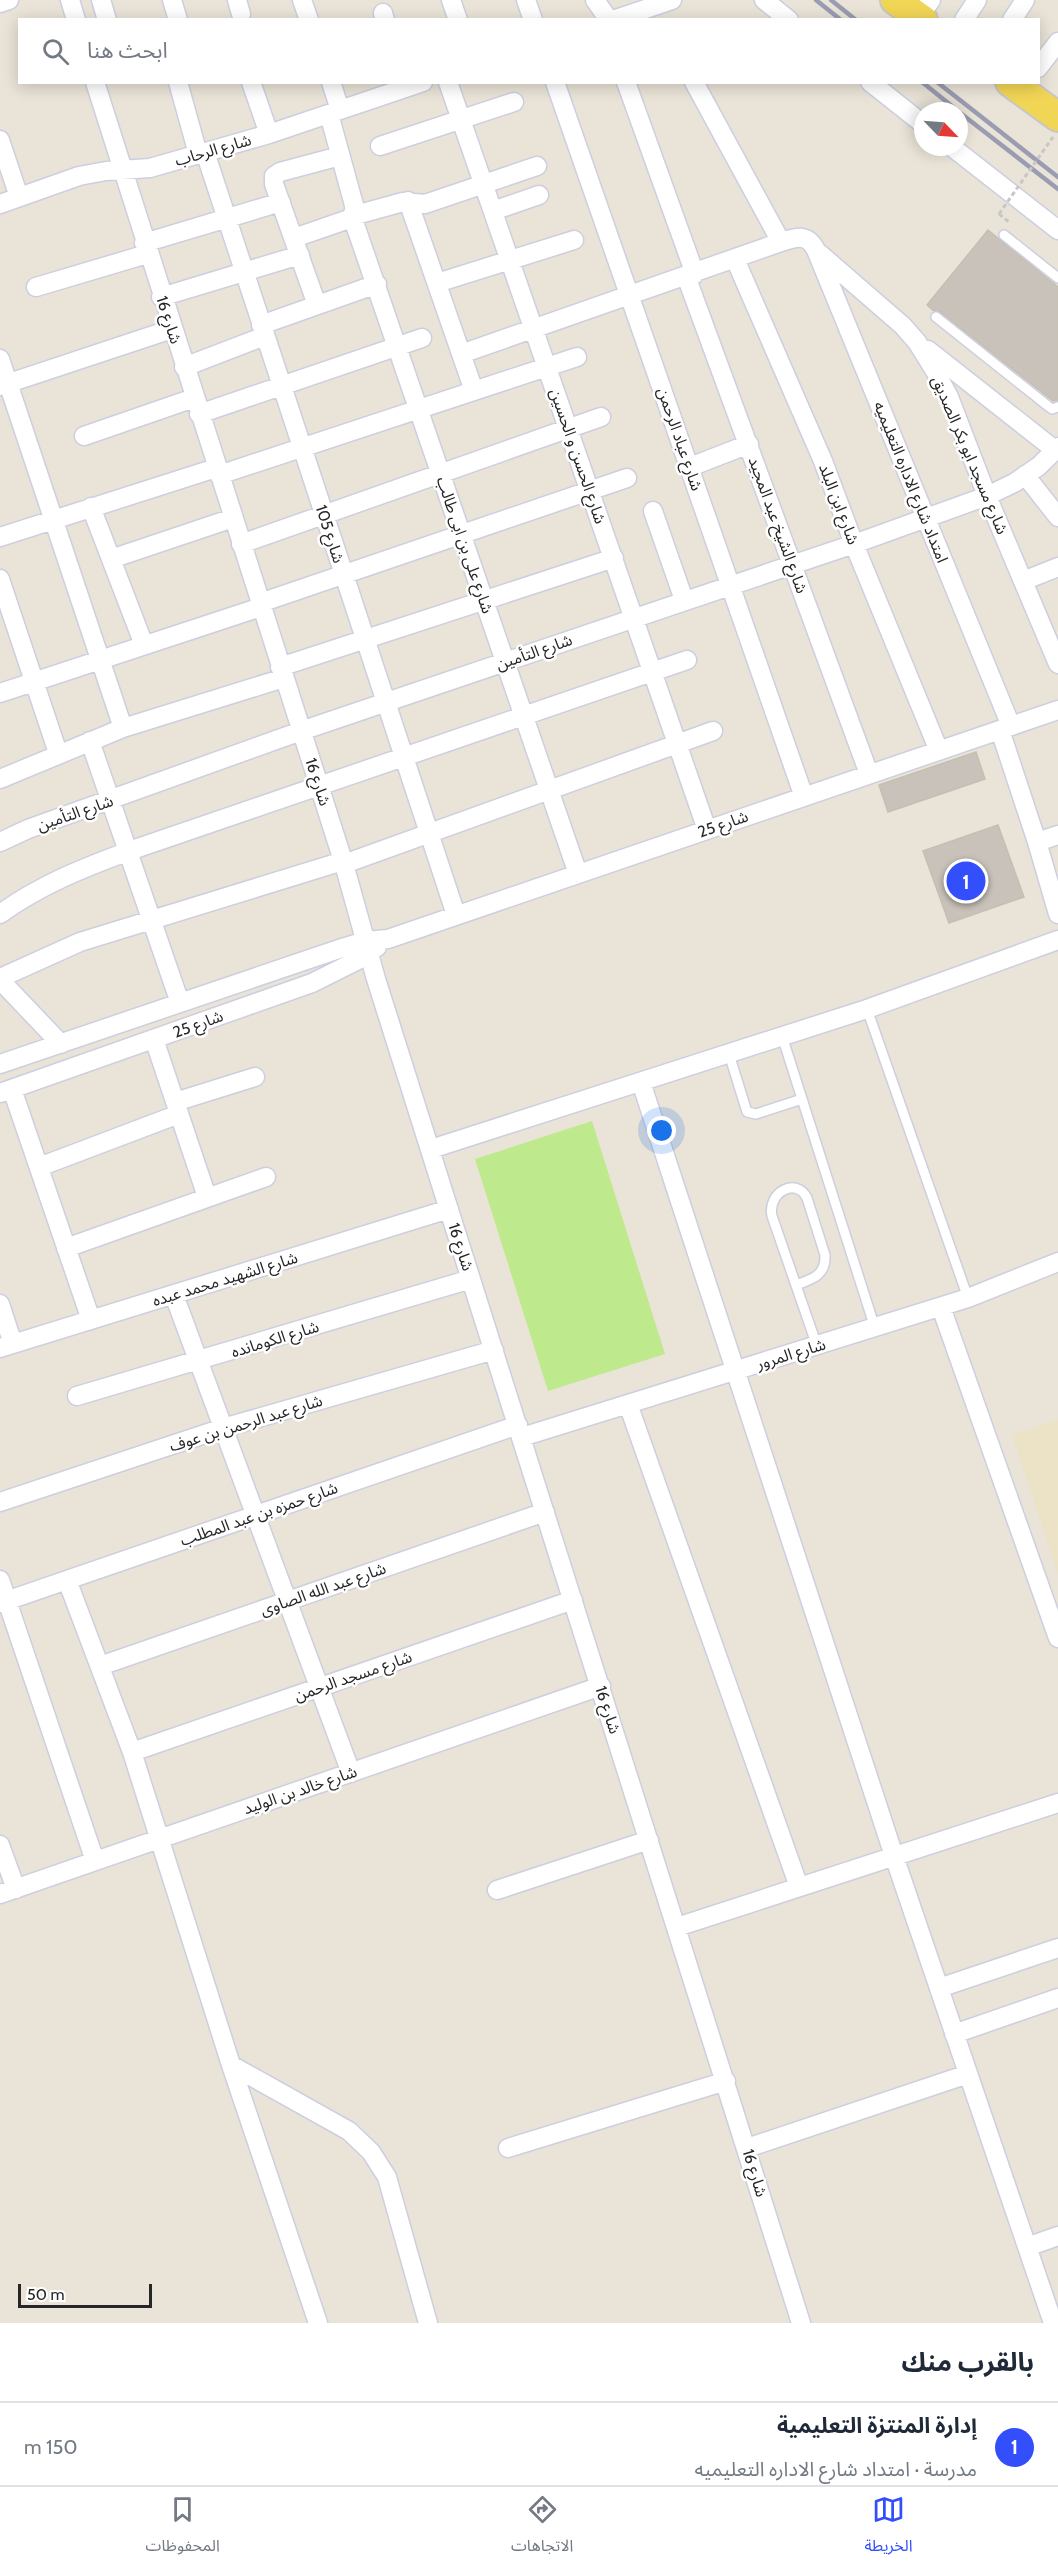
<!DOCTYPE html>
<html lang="ar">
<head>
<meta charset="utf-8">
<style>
  :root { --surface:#fff; --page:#f2f2f3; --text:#1f2937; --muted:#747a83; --line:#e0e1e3; --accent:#334efb }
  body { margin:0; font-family:Cabin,"Noto Sans Arabic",sans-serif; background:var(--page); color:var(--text); direction:rtl }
  .compass { position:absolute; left:914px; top:102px; width:54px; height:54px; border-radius:50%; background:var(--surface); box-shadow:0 3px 15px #0003; rotate:115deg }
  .scale { position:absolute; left:18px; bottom:15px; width:134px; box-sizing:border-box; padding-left:6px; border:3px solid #262626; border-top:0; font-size:16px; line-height:21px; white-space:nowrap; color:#262626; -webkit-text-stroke:4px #fff; paint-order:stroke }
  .you { position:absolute; left:662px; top:1131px; width:21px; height:21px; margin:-15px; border:4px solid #fff; border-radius:50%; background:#1a73e8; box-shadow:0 0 0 9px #1a73e833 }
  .badge { display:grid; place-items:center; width:39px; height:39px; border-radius:50%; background:var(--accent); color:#fff; font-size:20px; font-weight:700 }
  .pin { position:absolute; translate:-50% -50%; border:3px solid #fff; box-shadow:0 2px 6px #0006 }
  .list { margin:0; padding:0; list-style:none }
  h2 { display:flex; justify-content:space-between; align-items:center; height:78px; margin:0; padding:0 24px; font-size:26px }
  h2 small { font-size:20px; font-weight:400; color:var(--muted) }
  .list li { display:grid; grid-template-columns:39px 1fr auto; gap:18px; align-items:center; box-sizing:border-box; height:84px; padding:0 24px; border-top:2px solid var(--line) }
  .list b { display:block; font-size:22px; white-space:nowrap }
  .list p { margin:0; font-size:20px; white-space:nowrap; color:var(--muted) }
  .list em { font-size:20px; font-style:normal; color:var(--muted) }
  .icon { flex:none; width:33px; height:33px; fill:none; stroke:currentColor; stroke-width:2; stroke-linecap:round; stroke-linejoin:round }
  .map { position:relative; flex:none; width:1058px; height:2323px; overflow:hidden; direction:ltr }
  .search { position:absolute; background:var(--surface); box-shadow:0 3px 15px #0003; left:18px; right:18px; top:18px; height:66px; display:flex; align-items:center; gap:15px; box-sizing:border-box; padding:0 21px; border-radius:0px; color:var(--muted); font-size:22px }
  .sheet { height:162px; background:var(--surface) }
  nav { display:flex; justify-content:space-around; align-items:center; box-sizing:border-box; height:84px; border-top:2px solid var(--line); background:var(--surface); font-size:16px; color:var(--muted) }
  nav a { display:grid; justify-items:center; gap:3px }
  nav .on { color:var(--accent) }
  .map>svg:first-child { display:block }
  .education { fill:#ece2c5 }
  .pitch { fill:#beea8d }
  .building { fill:#c8c2ba; stroke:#c5bfb1; stroke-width:1.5 }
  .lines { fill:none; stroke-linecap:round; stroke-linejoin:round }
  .service-casing { stroke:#cdcfe0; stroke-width:12 }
  .minor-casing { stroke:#cdcfe0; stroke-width:21 }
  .primary-casing { stroke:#c7c7c7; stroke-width:32 }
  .path { stroke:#c7c7c7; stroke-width:3; stroke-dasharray:4.5 3; stroke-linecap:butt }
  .service { stroke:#fff; stroke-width:9 }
  .minor { stroke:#fff; stroke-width:18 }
  .primary { stroke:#f1d555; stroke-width:28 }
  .rail { stroke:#9a9db1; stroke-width:4.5 }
  .path-bridge { stroke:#c7c7c7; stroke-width:3; stroke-dasharray:4.5 3; stroke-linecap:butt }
  .labels { text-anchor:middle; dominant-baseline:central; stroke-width:5; stroke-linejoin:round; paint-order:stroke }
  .street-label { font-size:16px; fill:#262626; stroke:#fff }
</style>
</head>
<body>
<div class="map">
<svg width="1058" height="2323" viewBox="0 0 1058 2323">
  <rect width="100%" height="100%" fill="#eae3d7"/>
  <!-- education -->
  <path class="education" d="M1058,1420V1574L1012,1435Z"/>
  <!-- pitch -->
  <path class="pitch" d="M592,1121L665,1354L548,1391L475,1159Z"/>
  <!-- building -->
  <path class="building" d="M988,230L1058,287V400L1053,401L940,312L934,311L927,305Z
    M976,752L985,779L888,812L879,785Z
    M998,825L1024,897L949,923L923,851Z"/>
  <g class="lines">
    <defs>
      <path id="service" d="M1004,235L1058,278
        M936,317L1048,406L1052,409L1058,407
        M867,1009L968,1298
        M782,1036L875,1328
        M729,1054L747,1112L756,1114L802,1099
        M796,1285C813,1279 826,1275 825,1255L807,1198C796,1176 767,1193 772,1216L817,1346"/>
      <path id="minor" d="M70,0L76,20
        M101,0L107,20
        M172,0L178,20
        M237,0L241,14
        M302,0L309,20
        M451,0L458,20
        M526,0L533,20
        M595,0L609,20
        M764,0L789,20
        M0,3L9,0
        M383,13L385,20
        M919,17L931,0
        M613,20L672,0
        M964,20L977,0
        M1012,20L1025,0
        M1038,68L1058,42
        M95,82L344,864L376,979L801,2323
        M178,82L198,154
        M251,82L269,134
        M331,82L340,110
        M448,82L707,830
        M555,82L804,797
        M626,82L695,274
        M694,82L781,242
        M870,82L923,124
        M0,140L19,197
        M380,146L514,102
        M952,147L1058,230
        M205,152L456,915
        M537,166L425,204L403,202L352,216L578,874
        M408,201L474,391
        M0,204L79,176L106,171L150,168L269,134L423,82
        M493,211L539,195
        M294,238L349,219L354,213V205L329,114
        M144,243L281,202
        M820,254L903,326L917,342L935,371L949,397L987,496L1058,664
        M735,259L823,461L854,544L939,751
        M686,276L869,774
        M437,283L574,240
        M36,287L147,254
        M161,297L300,255
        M317,305L274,184V176L280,172L340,156
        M261,325L377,284
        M928,350L1055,450
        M461,354L781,242C797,237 807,233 816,250L1011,726
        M0,359L123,728
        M184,367L265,336
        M0,386L172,329
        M199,414L422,338
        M84,436L194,398
        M690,467L749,444
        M219,475L577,357
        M1025,475L1058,517
        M91,507L144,645
        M653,511L684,600
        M0,537L216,468
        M241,544L601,417
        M111,559L233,518
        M0,579L58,753
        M1023,581L1058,567
        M260,603L627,478
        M280,667L614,558
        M0,693L261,607
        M1000,730L1037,842L1058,914
        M90,741L180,1003
        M0,779L123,728L284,678
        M0,842L28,829L301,731L854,544L987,496L1014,483L1039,466L1058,447
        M1037,842L1058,835
        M344,864L713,731
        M0,914C40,885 83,868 129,851L687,660
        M0,978L80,942L343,861
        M0,980L61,1044
        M154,1039L207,1197
        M0,1064L345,947L365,941L388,939L1058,710
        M641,1082L894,1856L1053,2323
        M12,1089L91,1320
        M0,1093L312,983L360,959L377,947
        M175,1102L255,1077
        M431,1149L867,1009L1058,940
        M39,1167L179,1114
        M66,1248L266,1177
        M174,1295L351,1773
        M0,1304L13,1344
        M941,1307L1058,1638
        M0,1348L449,1209
        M77,1396L471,1279
        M628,1404L799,1887
        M522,1437L968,1298L1058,1262
        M0,1502L223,1428L494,1350
        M0,1580L95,1861
        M67,1580L132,1752L231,2065L318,2323
        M0,1603L518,1425
        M100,1666L545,1512
        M132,1752L573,1600
        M0,1845L16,1889
        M497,1890L649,1840
        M0,1894L601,1686
        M677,1927L1058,1803
        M939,1988L1058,1948
        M954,2034L1058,1998
        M231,2065L349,2131L371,2152L387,2177L428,2323
        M508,2148L726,2081
        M747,2148L968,2074
        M1027,2247L1058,2236"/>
      <path id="primary" d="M895,0L923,20
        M1010,82L1058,117"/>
    </defs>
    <!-- service casing -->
    <use href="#service" class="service-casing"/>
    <!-- minor casing -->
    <use href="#minor" class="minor-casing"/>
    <!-- primary casing -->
    <use href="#primary" class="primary-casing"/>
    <!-- path -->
    <path class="path" d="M999,214L1009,222"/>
    <!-- service -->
    <use href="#service" class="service"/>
    <!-- minor -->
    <use href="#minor" class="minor"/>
    <!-- primary -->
    <use href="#primary" class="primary"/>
    <!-- rail -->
    <path class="rail" d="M816,0L841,20
      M831,0L856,20
      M922,82L958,111
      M937,82L1058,177
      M959,112L1058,189"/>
    <!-- path-bridge -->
    <path class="path-bridge" d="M999,214L1053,137"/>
  </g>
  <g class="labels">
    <!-- street labels -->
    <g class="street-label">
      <text transform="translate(213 150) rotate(-16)">شارع الرحاب</text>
      <text transform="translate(169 320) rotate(72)">شارع 16</text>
      <text transform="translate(680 439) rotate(71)">شارع عباد الرحمن</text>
      <text transform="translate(970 455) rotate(67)">شارع مسجد ابو بكر الصديق</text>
      <text transform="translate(578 456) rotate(71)">شارع الحسن و الحسين</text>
      <text transform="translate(911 482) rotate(68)">امتداد شارع الاداره التعليميه</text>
      <text transform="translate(839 504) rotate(69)">شارع ابن البلد</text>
      <text transform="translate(778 525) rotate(70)">شارع الشيخ عبد المجيد</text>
      <text transform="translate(330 534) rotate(72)">شارع 105</text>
      <text transform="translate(465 545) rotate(71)">شارع على بن ابى طالب</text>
      <text transform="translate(534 652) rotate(-19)">شارع التأمين</text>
      <text transform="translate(318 782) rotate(72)">شارع 16</text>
      <text transform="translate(75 813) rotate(-19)">شارع التأمين</text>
      <text transform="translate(723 824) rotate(-19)">شارع 25</text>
      <text transform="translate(198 1024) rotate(-20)">شارع 25</text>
      <text transform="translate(461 1247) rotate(72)">شارع 16</text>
      <text transform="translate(225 1279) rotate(-17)">شارع الشهيد محمد عبده</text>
      <text transform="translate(275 1339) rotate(-17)">شارع الكومانده</text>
      <text transform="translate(791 1354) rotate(-17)">شارع المرور</text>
      <text transform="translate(246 1423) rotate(-17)">شارع عبد الرحمن بن عوف</text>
      <text transform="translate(259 1514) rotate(-19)">شارع حمزه بن عبد المطلب</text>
      <text transform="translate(323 1589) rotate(-19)">شارع عبد الله الصاوى</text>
      <text transform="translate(353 1676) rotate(-19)">شارع مسجد الرحمن</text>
      <text transform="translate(608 1710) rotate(72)">شارع 16</text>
      <text transform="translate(300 1790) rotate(-19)">شارع خالد بن الوليد</text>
      <text transform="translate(755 2173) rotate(73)">شارع 16</text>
    </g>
  </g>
</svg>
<svg class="compass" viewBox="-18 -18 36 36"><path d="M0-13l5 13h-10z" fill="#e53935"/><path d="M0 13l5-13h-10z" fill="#747a83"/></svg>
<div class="scale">50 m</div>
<div class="you"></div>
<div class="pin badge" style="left:966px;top:881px">1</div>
<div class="search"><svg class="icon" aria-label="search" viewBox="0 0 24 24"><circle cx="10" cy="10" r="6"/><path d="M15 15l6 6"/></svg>ابحث هنا</div>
</div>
<section class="sheet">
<h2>بالقرب منك<small></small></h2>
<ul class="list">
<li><span class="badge">1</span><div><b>إدارة المنتزة التعليمية</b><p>مدرسة · امتداد شارع الاداره التعليميه</p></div><em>150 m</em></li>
</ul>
</section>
<nav>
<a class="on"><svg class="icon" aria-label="map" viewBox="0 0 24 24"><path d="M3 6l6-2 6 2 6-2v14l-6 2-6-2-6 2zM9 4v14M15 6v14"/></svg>الخريطة</a>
<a><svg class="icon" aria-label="directions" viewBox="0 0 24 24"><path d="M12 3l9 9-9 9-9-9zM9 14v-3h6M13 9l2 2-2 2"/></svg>الاتجاهات</a>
<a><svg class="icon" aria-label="saved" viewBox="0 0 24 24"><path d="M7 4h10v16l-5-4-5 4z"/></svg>المحفوظات</a>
</nav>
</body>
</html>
